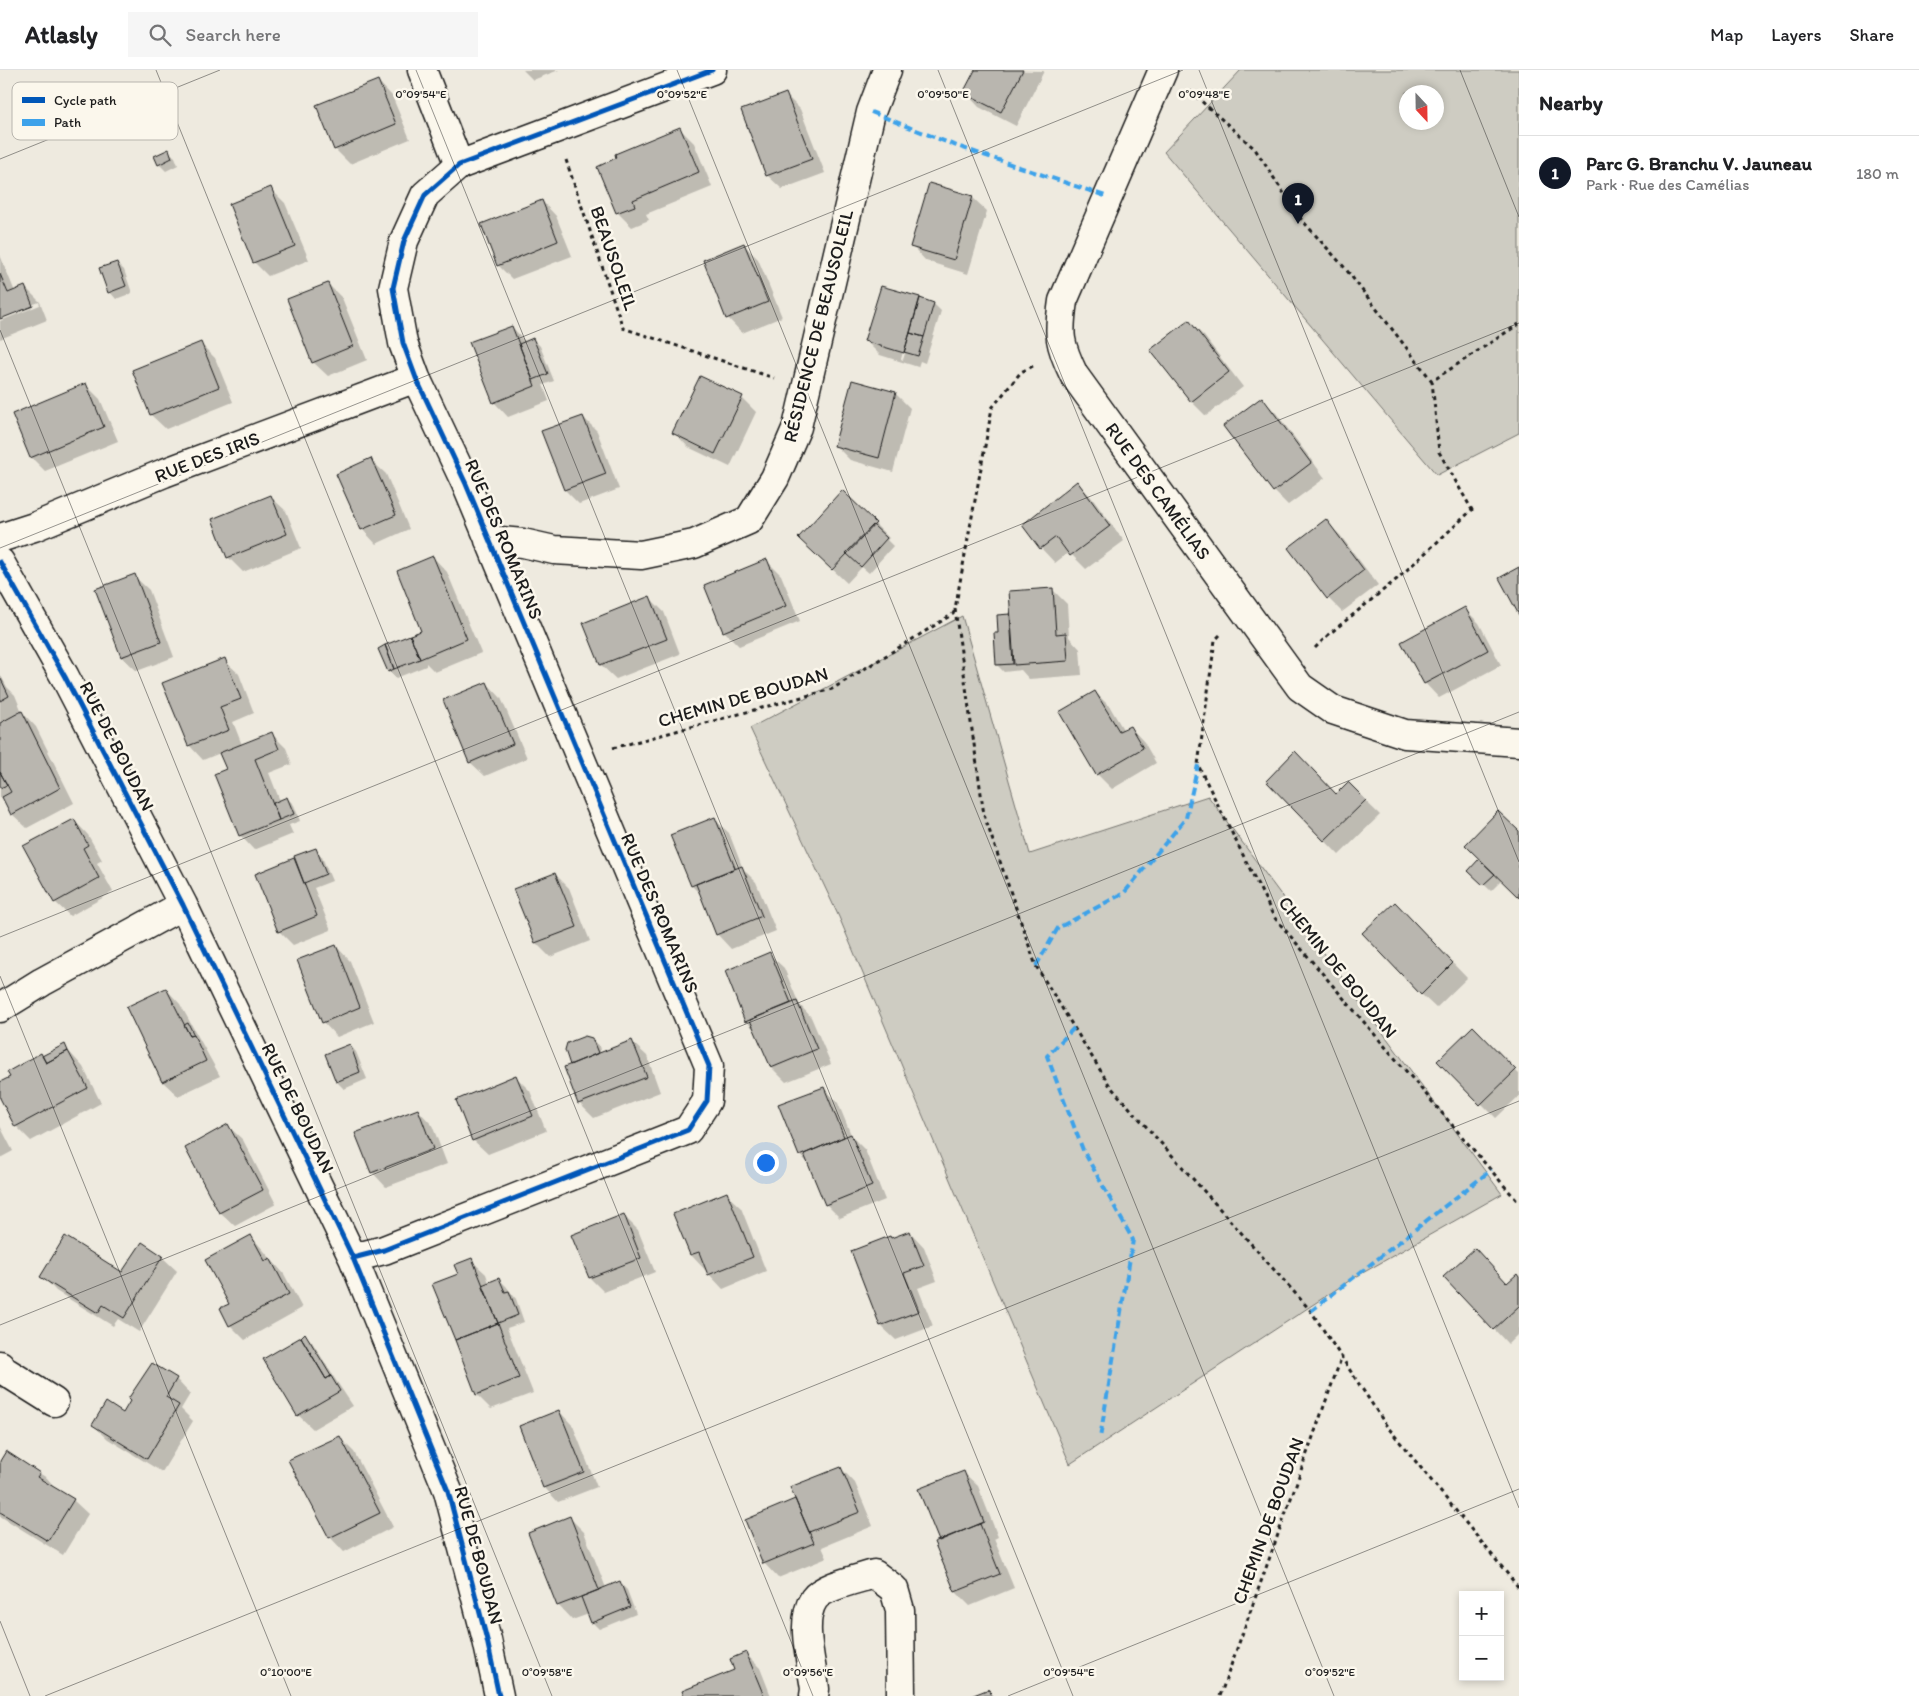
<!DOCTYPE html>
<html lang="en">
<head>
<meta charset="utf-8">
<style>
  :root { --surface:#fff; --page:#f6f6f6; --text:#202124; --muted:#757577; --line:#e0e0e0; --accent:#111827 }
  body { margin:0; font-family:Itim,sans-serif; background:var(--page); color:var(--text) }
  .controls { position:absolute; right:15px; bottom:15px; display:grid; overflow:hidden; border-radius:0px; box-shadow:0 2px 8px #0003 }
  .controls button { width:45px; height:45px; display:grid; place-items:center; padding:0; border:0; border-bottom:1px solid var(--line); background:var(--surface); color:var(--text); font:25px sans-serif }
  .compass { position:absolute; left:1399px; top:15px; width:45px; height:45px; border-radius:50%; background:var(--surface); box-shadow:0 2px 8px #0003; rotate:158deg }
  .you { position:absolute; left:765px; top:1092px; width:18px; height:18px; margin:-12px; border:4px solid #fff; border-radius:50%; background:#1a73e8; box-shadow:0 0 0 8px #1a73e833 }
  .badge { display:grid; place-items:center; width:32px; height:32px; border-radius:50%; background:var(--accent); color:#fff; font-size:16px; font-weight:700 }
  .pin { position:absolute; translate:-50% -41px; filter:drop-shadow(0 1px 2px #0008) }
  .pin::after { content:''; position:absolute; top:26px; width:18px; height:15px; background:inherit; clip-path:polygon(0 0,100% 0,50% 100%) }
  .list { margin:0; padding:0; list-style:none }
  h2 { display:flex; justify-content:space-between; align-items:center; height:65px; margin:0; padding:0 20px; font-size:21px }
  h2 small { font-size:16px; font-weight:400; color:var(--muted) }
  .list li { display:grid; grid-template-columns:32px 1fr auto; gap:15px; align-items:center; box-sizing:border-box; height:75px; padding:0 20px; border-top:1px solid var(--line) }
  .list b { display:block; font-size:19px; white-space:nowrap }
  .list p { margin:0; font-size:16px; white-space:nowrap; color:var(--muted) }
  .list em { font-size:16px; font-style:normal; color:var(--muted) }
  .icon { flex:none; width:28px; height:28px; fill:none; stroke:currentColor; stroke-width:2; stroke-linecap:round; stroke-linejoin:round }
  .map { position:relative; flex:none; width:1519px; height:1626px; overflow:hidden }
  header { display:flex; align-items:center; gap:30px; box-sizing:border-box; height:70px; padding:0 25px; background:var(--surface); border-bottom:1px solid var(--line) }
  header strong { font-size:24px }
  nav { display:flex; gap:28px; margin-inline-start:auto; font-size:18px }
  .search { width:350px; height:45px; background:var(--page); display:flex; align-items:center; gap:12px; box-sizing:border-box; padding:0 18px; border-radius:0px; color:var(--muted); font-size:19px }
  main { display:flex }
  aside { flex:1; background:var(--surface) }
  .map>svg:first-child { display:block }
  .green { fill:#ceccc2; stroke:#75746f; fill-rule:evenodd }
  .shadow { fill:#0003; fill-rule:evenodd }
  .building { fill:#b9b6af; stroke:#1c1c1c }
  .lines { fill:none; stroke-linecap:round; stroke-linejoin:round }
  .street-casing { stroke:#1c1c1c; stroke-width:31 }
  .path { stroke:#1c1c1c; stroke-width:3; stroke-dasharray:4 4; stroke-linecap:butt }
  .street { stroke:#fbf7ec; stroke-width:28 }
  .quiet { stroke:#3da2ea; stroke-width:4; stroke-dasharray:8 4; stroke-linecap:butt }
  .cycleway-casing { stroke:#fbf7ec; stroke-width:8 }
  .cycleway { stroke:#0057b8; stroke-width:5 }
  .ticks { fill:none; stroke:#1c1c1c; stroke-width:1; stroke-opacity:0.45 }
  .labels { text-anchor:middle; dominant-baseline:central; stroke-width:5; stroke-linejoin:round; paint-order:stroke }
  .street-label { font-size:19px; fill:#1c1c1c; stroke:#fbf7ec }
  .key { fill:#fbf7ec; stroke:#b8b5ae; stroke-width:1 }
  .key-label { font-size:14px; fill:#1c1c1c }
  .ticks-label { font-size:12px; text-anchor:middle; fill:#1c1c1c; stroke:#fbf7ec; stroke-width:5; stroke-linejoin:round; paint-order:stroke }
</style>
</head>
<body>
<header>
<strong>Atlasly</strong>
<div class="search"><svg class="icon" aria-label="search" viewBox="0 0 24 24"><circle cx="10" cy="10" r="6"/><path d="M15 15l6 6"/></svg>Search here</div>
<nav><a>Map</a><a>Layers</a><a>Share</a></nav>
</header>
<main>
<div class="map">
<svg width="1519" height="1626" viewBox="0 0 1519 1626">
  <rect width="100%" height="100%" fill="#eeeadf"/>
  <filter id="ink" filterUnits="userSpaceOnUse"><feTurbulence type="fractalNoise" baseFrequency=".02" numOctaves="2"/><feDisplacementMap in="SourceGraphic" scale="10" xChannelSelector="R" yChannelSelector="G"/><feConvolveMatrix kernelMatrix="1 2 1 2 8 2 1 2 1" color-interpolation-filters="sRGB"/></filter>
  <g filter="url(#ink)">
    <!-- green -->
    <path class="green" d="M1241,0H1519V363L1437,405L1164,82ZM1406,22H1436V52H1406Z
      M962,546L1030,784L1208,726L1502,1124L1352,1209L1070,1394L839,847L750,658Z"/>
    <!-- shadow -->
    <path class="shadow" d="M523,0H559L533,10Z
      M976,0L1044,1L1016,56L979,37L965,22Z
      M378,11L392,26L410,69L350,94L335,79Z
      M786,25L800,39L825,103L782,119L767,105Z
      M680,59L694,73L712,117L646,144L649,150L632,157L617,142Z
      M168,81L175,87L178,95L166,101L159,94Z
      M270,118L285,133L309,190L268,206L254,192Z
      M972,127L987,141L968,204L926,191L912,176Z
      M542,131L556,146L572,186L512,209L498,195Z
      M744,175L758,189L782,247L742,263L728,248Z
      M0,185L15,222L25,217L40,232L47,250L0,269V251L40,235L39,232L0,248Z
      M117,193L124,200L132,223L116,229L110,222Z
      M328,214L342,228L367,290L328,306L313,292Z
      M920,228L934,234L941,241L925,293L920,291L918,297L880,285L866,271ZM915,240H918L903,290L901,289Z
      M1189,252L1204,266L1243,317L1206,346L1192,332L1152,281Z
      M512,257L526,272L533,269L540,276L554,311L543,315L549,331L508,347L494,332Z
      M200,273L215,288L233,332L166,359L151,345L134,300Z
      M853,312L896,324L910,338L893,402L850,390L836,376Z
      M86,315L100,329L118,371L45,401L31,387Z
      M742,328L756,342L730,397L688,377L674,362Z
      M1261,328L1276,343L1325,408L1288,435L1274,421Z
      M583,347L597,361L619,419L579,434L565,420L543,362Z
      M371,390L386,404L409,459L376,474L362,459Z
      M1077,412L1091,427L1124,471L1086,499L1069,482L1055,493L1041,478L1024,455Z
      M271,427L286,441L301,478L243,502L228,487Z
      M1325,451L1340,465L1378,515L1342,542L1328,528Z
      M875,454L889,468L887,470L893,476L869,503L862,497L847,513L814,482Z
      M433,487L447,502L481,583L435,602L426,593V596L396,608L389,601L423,561Z
      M767,491L781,505L800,551L739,576L724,561Z
      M134,506L149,520L174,587L137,601L122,587L97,520Z
      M1052,519L1067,534L1069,567L1080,579L1082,605L1029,609L1021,600L1004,602L997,595L1000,564L1010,545L1012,547Z
      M650,528L664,542L680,584L616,609L601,595L585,553Z
      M1465,539L1479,553L1501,595L1439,628L1425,613Z
      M224,590L239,604L254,643L233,652L242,675L271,663L286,678L292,694L269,703L280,731L287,728L294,735L300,751L289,755L293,764L254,780L240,765L227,700L220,683L203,690L189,675Z
      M0,604L7,617L15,625L22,642L36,657L74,733L27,758L12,744L3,727L0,728Z
      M487,613L501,628L527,688L485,706L470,692Z
      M1095,622L1110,637L1124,661L1130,657L1144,672L1156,693L1112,719L1097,704L1061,643Z
      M1267,711L1336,725L1348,714L1380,745L1339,785Z
      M714,749L729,763L743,799L756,812L776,861L731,879L717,864L701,825L692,816L672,766Z
      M74,750L88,765L102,790L97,793L113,822L70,846L55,832Z
      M1519,763V827L1502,810L1491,821L1470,801L1481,789Z
      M315,780L322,787L332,811L314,818L331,860L293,875L279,861L294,789L298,794Z
      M555,804L569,818L590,871L550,887L536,873Z
      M1409,848L1467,908L1436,938L1421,924Z
      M336,876L350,891L374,952L337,967L323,952Z
      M769,884L784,898L799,934L811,947L831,994L786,1012L772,998L757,962L746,951Z
      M166,919L180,934L220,1006L178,1026L163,1012L128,937Z
      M1473,958L1519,1004V1026L1496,1048L1439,991Z
      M591,969L599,976L601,984L632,972L647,986L660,1022L594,1048L579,1033L573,995Z
      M350,975L356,982L367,1009L344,1019L337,1012Z
      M64,976L83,997L101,1033L31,1071L16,1056L0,1026V1013Z
      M516,1007L530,1021L546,1061L488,1084L473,1070Z
      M824,1018L838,1033L852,1067L865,1080L885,1130L840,1148L826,1134L810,1095L800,1085Z
      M418,1040L432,1055L447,1094L386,1117L372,1102Z
      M0,1056L13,1081L0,1088Z
      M228,1056L243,1070L276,1134L235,1156L220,1142Z
      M726,1124L741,1138L766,1201L723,1219L691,1185L675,1145Z
      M624,1146L638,1160L655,1202L604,1222L590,1208Z
      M910,1162L924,1177L937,1211L918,1218L933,1256L896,1270L881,1256L852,1182Z
      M251,1166L284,1204L302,1238L245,1270L230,1255L221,1239L231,1234Z
      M162,1187L177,1201L139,1262L118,1249L113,1256L56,1221L42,1206L123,1204Z
      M471,1190L486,1204L489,1213L499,1209L506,1216L516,1229L524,1252L507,1258L533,1323L491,1339L477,1325L459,1204Z
      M1445,1207L1508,1214L1519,1209V1263L1508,1274Z
      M305,1265L312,1272L332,1304L329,1308L333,1306L353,1336L313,1359L298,1345Z
      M176,1309L190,1324L181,1339L193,1351L162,1402L108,1369L93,1355L124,1345Z
      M559,1341L573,1356L597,1417L558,1432L544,1417Z
      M339,1367L354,1382L393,1457L344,1482L330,1467Z
      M7,1383L47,1408L53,1415L52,1416L73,1430L88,1444L63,1485L0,1446V1394Z
      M841,1398L855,1413L873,1456L822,1477L827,1488L778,1508L764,1493L746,1450L796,1430Z
      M963,1402L978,1416L998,1467L994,1469L1014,1518L970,1536L956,1522L941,1471Z
      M570,1448L584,1462L606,1518L620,1513L627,1520L636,1544L599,1559L592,1552L589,1544L572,1550L558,1535Z
      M746,1584L760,1598L771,1626H685L735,1600Z"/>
    <!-- building -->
    <path class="building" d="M975,0H1023L1001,42L963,23Z
      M378,10L396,54L334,80L316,35Z
      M786,23L812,89L766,106L741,40Z
      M680,57L699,102L633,130L635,136L616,143L597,97L616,88L615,84Z
      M169,79L172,88L158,95L154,86Z
      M929,113L973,126L954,190L910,177Z
      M271,117L295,176L253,193L229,134Z
      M542,130L558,171L497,196L481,154Z
      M744,173L768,232L726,249L703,190Z
      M117,192L126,216L108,223L99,198Z
      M0,204L8,223L25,216L33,236L0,249Z
      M328,213L353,276L312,293L287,229Z
      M881,216L920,227L904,283L864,271Z
      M920,228L934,233L924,267L910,263Z
      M1189,250L1229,302L1191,332L1150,280Z
      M512,256L535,316L493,333L469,272Z
      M910,263L924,267L918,286L904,282Z
      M533,268L548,304L533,310L519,274Z
      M201,272L219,317L150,345L132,300Z
      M700,306L743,326L715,384L672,363Z
      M852,310L896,322L879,388L834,376Z
      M86,313L104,357L30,388L12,344Z
      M1262,327L1311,393L1273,422L1223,356Z
      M583,346L606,404L564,420L541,361Z
      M371,388L396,445L361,460L336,404Z
      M1077,411L1110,456L1070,486L1056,467L1040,479L1022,455Z
      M842,420L876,453L832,500L798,468Z
      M271,425L287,464L227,488L212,449Z
      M1326,449L1364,500L1327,529L1288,478Z
      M873,455L887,468L861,497L846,483Z
      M433,486L467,569L420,589L410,565L421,561L397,501Z
      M767,489L786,536L723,562L704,515Z
      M1519,497V545L1499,508Z
      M135,504L161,572L121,587L95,519Z
      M1053,518L1056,564L1066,563L1068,591L1014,595L1009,521Z
      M650,526L667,569L600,595L583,553Z
      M1465,537L1488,580L1424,614L1401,572Z
      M1010,544L1013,594L996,595L994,563H998L997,545Z
      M410,565L420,589L394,599L385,575Z
      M385,575L394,599L388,602L378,579Z
      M225,588L241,629L220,637L229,660L188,676L162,613Z
      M1,609L9,626L0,631V610Z
      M487,612L513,674L469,693L443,630Z
      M1095,621L1119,661L1130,656L1143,678L1096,705L1059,642Z
      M22,641L60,718L11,745L2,727L11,722L0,702V653Z
      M272,662L279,679L255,689L279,750L239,766L214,704L226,699L219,683Z
      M1295,681L1336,724L1348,712L1366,730L1324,771L1266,711Z
      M0,702L7,715L0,718Z
      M287,727L294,744L279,750L273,733Z
      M1498,741L1519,761V828L1465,775Z
      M715,747L735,798L691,816L670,765Z
      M74,749L88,775L83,778L99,808L54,833L23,776Z
      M316,778L326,804L304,813L294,786Z
      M294,788L317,846L278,862L255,804Z
      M1479,789L1495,804L1483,815L1468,801Z
      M742,796L762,846L716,865L696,814Z
      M555,803L577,857L535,873L513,819Z
      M1395,832L1453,893L1421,925L1362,863Z
      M336,875L360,937L322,953L297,890Z
      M770,882L791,933L745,952L725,901Z
      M166,918L190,966L194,965L206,991L162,1012L126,937Z
      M797,931L817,979L771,998L750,950Z
      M188,953L194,965L190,966L184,955Z
      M1473,956L1516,1000L1480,1035L1437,991Z
      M585,966L592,968L598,983L570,995L565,980L567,973Z
      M632,970L647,1007L578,1034L564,997Z
      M65,974L68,981L46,993L42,986Z
      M350,974L360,1002L336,1012L325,984Z
      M68,981L88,1018L15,1057L0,1028V1012L10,1007L7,1002L41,983L46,993Z
      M516,1005L533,1046L472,1071L456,1030Z
      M824,1017L844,1067L799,1086L778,1034Z
      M418,1039L433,1079L371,1103L355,1063Z
      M228,1054L263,1120L219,1143L185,1078Z
      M851,1064L872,1116L825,1135L804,1084Z
      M727,1122L753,1187L708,1205L699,1182L690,1185L673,1144Z
      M624,1144L641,1188L589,1208L571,1165Z
      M910,1161L924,1196L904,1203L919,1241L880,1256L851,1181L890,1166L891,1168Z
      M251,1165L265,1191L270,1188L289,1224L229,1256L220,1238L229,1234L205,1190Z
      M65,1166L122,1202L142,1172L163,1186L124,1248L103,1235L98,1243L40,1207Z
      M1475,1178L1507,1213L1517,1204L1519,1207V1236L1493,1260L1443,1207Z
      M472,1188L498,1253L455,1270L432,1214L458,1204L454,1195Z
      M499,1208L505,1222L509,1221L518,1245L498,1253L482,1215Z
      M498,1253L519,1308L476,1325L455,1270Z
      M305,1263L331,1306L326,1309L301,1267Z
      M301,1267L326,1309L331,1306L340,1321L297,1346L263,1289Z
      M152,1293L177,1308L166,1327L179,1335L147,1389L92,1355L106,1332L123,1343L130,1331L128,1329Z
      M559,1340L584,1402L543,1418L519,1356Z
      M340,1366L380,1443L329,1468L288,1390Z
      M6,1381L40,1403L37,1407L74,1429L48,1471L0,1442V1391Z
      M841,1397L860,1442L809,1462L790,1417Z
      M964,1401L984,1452L939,1471L918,1419Z
      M795,1429L814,1473L763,1494L745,1450Z
      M570,1446L599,1520L557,1536L528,1463Z
      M980,1454L1000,1504L955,1522L934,1472Z
      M620,1511L630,1537L591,1553L581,1527Z
      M746,1582L764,1626H684L682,1621L734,1600L730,1589Z
      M989,1619L992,1626H971Z"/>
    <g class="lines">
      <defs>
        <path id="street" d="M422,0L459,95
          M1163,0L1063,231C1058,265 1059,274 1074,305L1300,617L1333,640L1405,664L1519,672
          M0,468L34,457L164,403L416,308
          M489,470L523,473L554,480L641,485L694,474L749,450L775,408L797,357L871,42L887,0
          M0,492L65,607L183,835L353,1188L448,1421L487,1570L499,1626
          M0,938L42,912L183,835
          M353,1188L384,1180L688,1060L707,1031L709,996L466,414L416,308L403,273L393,218L404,171L425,125L459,95L712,0
          M0,1295L3,1300L54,1332
          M814,1626L815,1619C812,1594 799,1551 814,1529C823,1516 859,1509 874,1504L894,1519L900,1540L901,1626"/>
      </defs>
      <!-- street casing -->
      <use href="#street" class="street-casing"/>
      <!-- path -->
      <path class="path" d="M1190,21L1255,79L1300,148L1345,198L1432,311
        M566,90L623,258L774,308
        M1033,296L1021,302L992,338L955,539L984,745L1036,896L1110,1016L1311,1241L1386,1355L1519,1518
        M1220,565L1215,570L1198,695L1274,847L1519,1133
        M1315,578L1328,565L1397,509L1472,440L1439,382L1432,311L1519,254
        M613,678L832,619L953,544L955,540
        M1220,1626L1342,1286"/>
      <!-- street -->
      <use href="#street" class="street"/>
      <!-- quiet -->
      <path class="quiet" d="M871,42L954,75L1108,127
        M1036,896L1058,858L1124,823L1186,748L1198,695
        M1074,958L1047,986L1083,1080L1133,1170L1100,1368
        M1311,1241L1491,1100"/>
      <defs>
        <path id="cycleway" d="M0,492L65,607L183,835L353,1188L448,1421L487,1570L499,1626
          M353,1188L384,1180L688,1060L707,1031L709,996L466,414L416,308L403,273L393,218L404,171L425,125L459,95L712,0"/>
      </defs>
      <!-- cycleway casing -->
      <use href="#cycleway" class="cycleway-casing"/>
      <!-- cycleway -->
      <use href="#cycleway" class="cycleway"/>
    </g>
  </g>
  <!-- ticks -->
  <path class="ticks" d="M156,0L813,1626M416,0L1073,1626M677,0L1334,1626M938,0L1519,1438M1199,0L1519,792M1460,0L1519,147M0,89L220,0M0,260L552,1626M0,478L1183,0M0,867L1519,253M0,906L291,1626M0,1255L1519,642M0,1551L30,1626M45,1626L1519,1031M1008,1626L1519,1419"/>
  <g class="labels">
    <!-- street labels -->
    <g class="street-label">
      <text transform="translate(614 188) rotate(71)">BEAUSOLEIL</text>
      <text transform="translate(818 256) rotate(-76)">RÉSIDENCE DE BEAUSOLEIL</text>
      <text transform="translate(207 387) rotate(-21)">RUE DES IRIS</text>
      <text transform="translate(1158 421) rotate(54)">RUE DES CAMÉLIAS</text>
      <text transform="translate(504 469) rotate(67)">RUE DES ROMARINS</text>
      <text transform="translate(743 627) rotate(-16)">CHEMIN DE BOUDAN</text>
      <text transform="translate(117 676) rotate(63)">RUE DE BOUDAN</text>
      <text transform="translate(660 843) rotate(67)">RUE DES ROMARINS</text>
      <text transform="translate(1338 897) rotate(51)">CHEMIN DE BOUDAN</text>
      <text transform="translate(298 1038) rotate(64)">RUE DE BOUDAN</text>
      <text transform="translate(1268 1451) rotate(-70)">CHEMIN DE BOUDAN</text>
      <text transform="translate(479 1485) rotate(75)">RUE DE BOUDAN</text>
    </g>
  </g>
  <!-- legend -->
  <rect x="12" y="12" width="166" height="58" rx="8" class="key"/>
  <rect x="22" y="27" width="23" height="6" fill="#0057b8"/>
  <rect x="22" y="49" width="23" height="7" fill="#3da2ea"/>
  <g class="key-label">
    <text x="54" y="35">Cycle path</text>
    <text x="54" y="57">Path</text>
  </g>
  <g class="ticks-label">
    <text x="421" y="28">0°09'54"E</text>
    <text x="943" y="28">0°09'50"E</text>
    <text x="1204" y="28">0°09'48"E</text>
    <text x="682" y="28">0°09'52"E</text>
    <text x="286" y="1606">0°10'00"E</text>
    <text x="547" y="1606">0°09'58"E</text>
    <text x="808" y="1606">0°09'56"E</text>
    <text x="1069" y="1606">0°09'54"E</text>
    <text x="1330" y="1606">0°09'52"E</text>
  </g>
</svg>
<div class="controls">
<button>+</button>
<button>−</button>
</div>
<svg class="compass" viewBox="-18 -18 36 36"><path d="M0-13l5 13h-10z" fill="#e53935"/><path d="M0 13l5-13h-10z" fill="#757577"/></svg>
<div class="you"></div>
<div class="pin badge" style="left:1298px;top:154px">1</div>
</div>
<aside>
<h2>Nearby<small></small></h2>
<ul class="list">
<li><span class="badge">1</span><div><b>Parc G. Branchu V. Jauneau</b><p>Park · Rue des Camélias</p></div><em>180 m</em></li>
</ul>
</aside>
</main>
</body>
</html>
